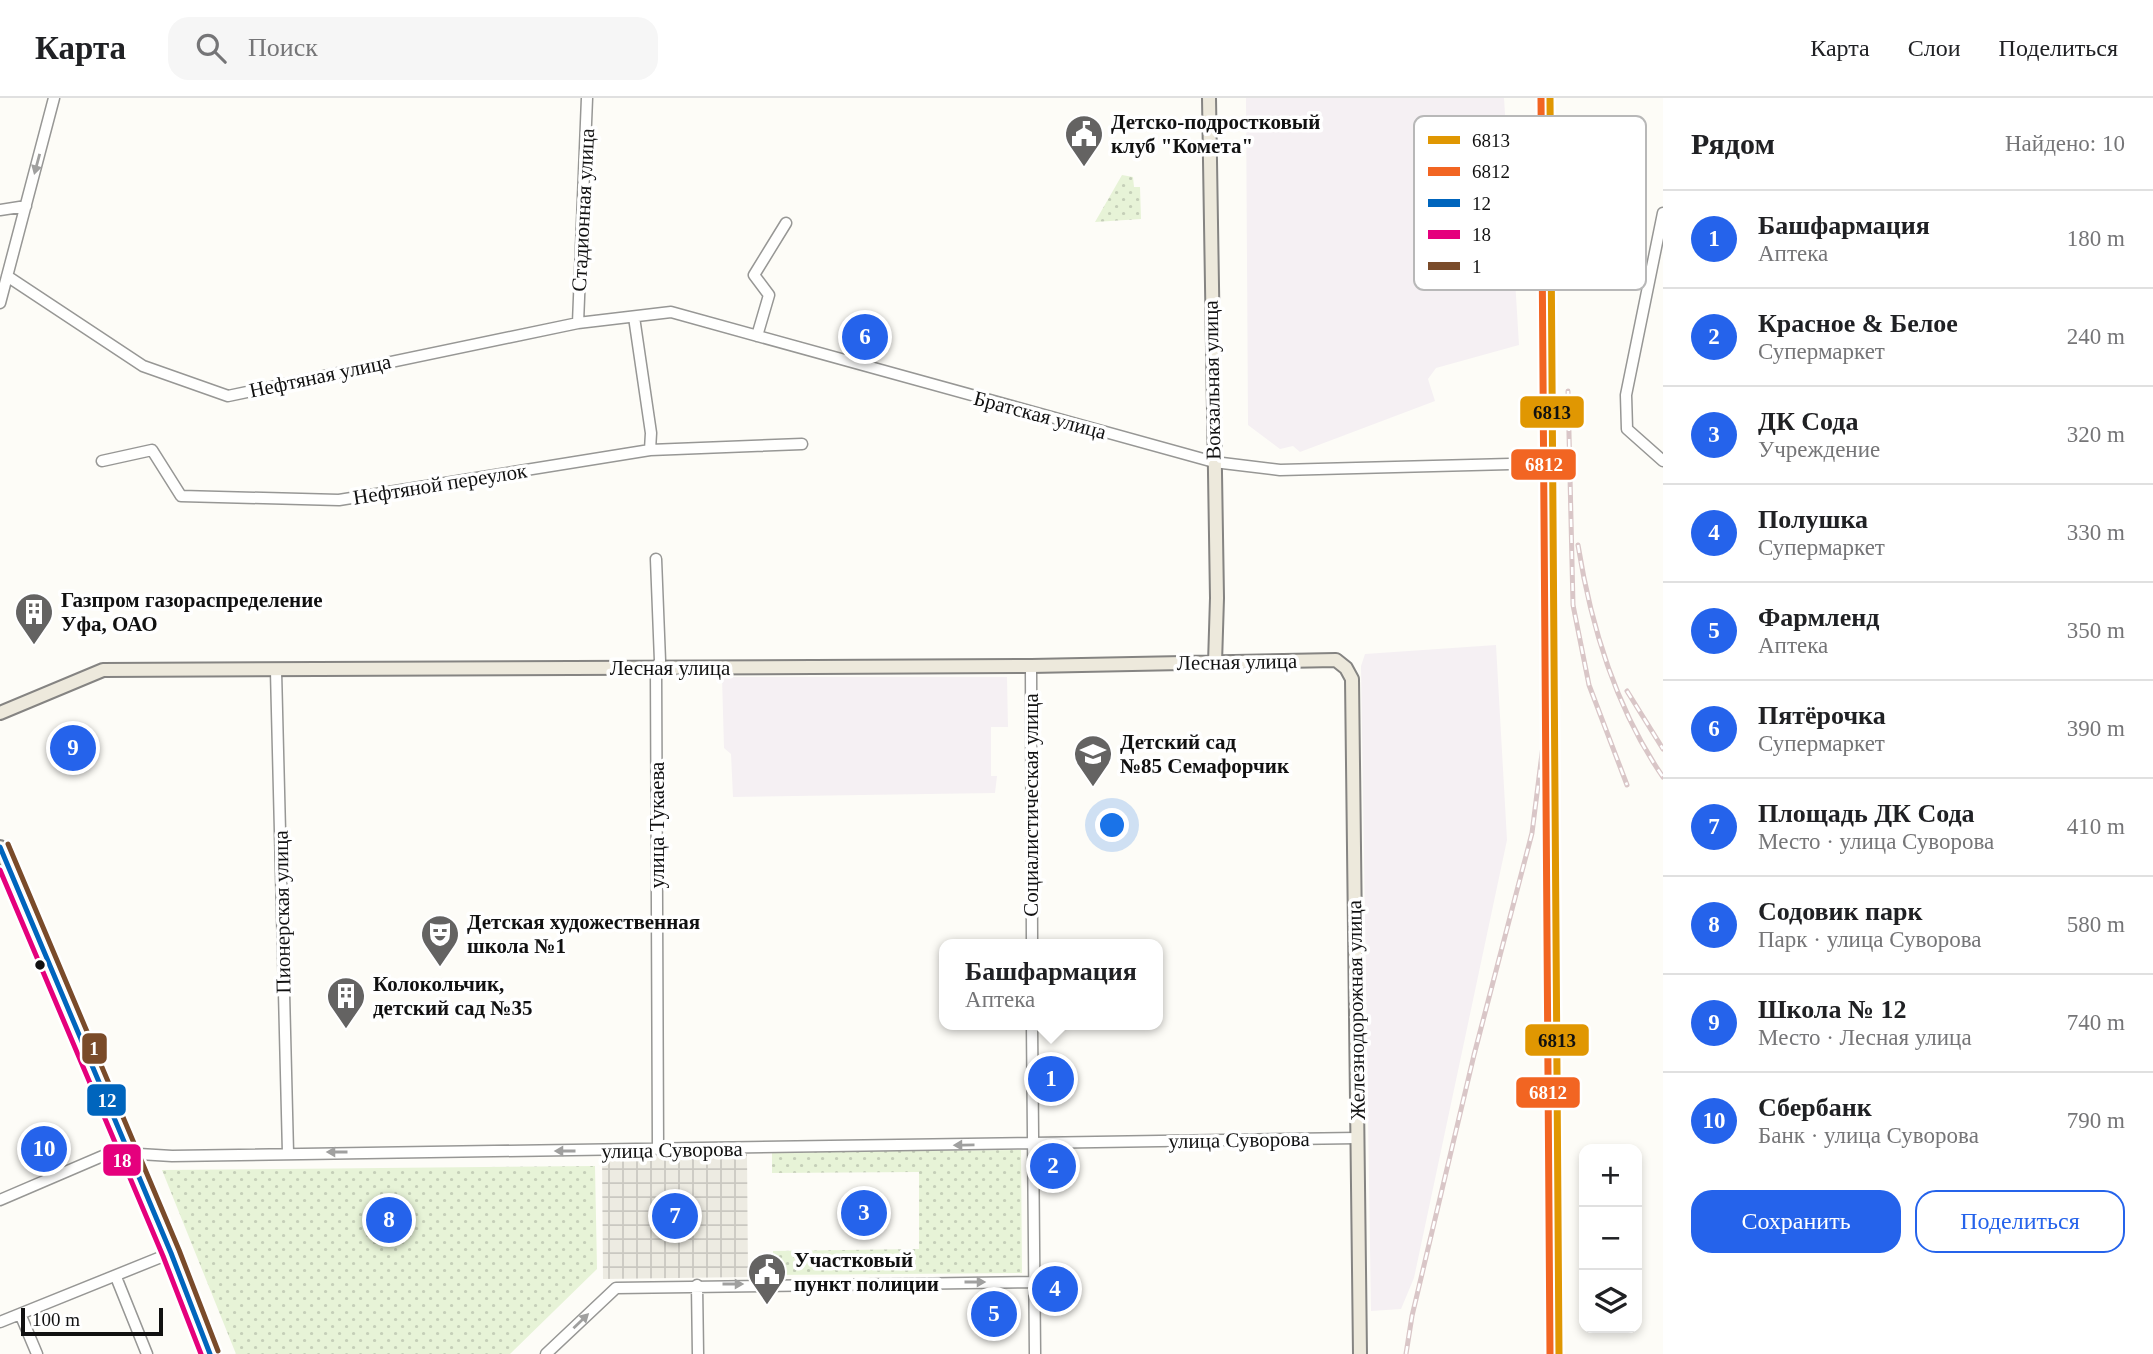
<!DOCTYPE html>
<html lang="ru">
<head>
<meta charset="utf-8">
<style>
  :root { --surface:#fff; --page:#f6f6f6; --text:#202124; --muted:#757577; --line:#e0e0e0; --accent:#2563eb }
  body { margin:0; font-family:"Times New Roman",serif; background:var(--page); color:var(--text) }
  .controls { position:absolute; right:21px; bottom:21px; display:grid; overflow:hidden; border-radius:14px; box-shadow:0 4px 10px #0003 }
  .controls button { width:63px; height:63px; display:grid; place-items:center; padding:0; border:0; border-bottom:2px solid var(--line); background:var(--surface); color:var(--text); font:35px sans-serif }
  .scale { position:absolute; left:21px; bottom:18px; width:142px; box-sizing:border-box; padding-left:7px; border:4px solid #111; border-top:0; font-size:19px; line-height:24px; white-space:nowrap; color:#111; -webkit-text-stroke:5px #fff; paint-order:stroke }
  .you { position:absolute; left:1113px; top:728px; width:24px; height:24px; margin:-18px; border:5px solid #fff; border-radius:50%; background:#1a73e8; box-shadow:0 0 0 10px #1a73e833 }
  .badge { display:grid; place-items:center; width:46px; height:46px; border-radius:50%; background:var(--accent); color:#fff; font-size:23px; font-weight:700 }
  .pin { position:absolute; translate:-50% -50%; border:4px solid #fff; box-shadow:0 2px 7px #0006 }
  .popup { position:absolute; left:939px; top:841px; width:224px; height:91px; box-sizing:border-box; display:grid; place-content:center; border-radius:14px; background:var(--surface); filter:drop-shadow(0 2px 5px #0005); font-size:23px; white-space:nowrap; color:var(--muted) }
  .popup b { font-size:26px; color:var(--text) }
  .popup::after { content:''; position:absolute; left:50%; top:100%; margin-left:-14px; border:14px solid transparent; border-top-color:var(--surface) }
  .list { margin:0; padding:0; list-style:none }
  h2 { display:flex; justify-content:space-between; align-items:center; height:91px; margin:0; padding:0 28px; font-size:30px }
  h2 small { font-size:23px; font-weight:400; color:var(--muted) }
  .list li { display:grid; grid-template-columns:46px 1fr auto; gap:21px; align-items:center; box-sizing:border-box; height:98px; padding:0 28px; border-top:2px solid var(--line) }
  .list b { display:block; font-size:26px; white-space:nowrap }
  .list p { margin:0; font-size:23px; white-space:nowrap; color:var(--muted) }
  .list em { font-size:23px; font-style:normal; color:var(--muted) }
  .actions { display:flex; gap:14px; padding:21px 28px }
  .actions a { flex:1; padding:16px 0; border:2px solid var(--accent); border-radius:21px; text-align:center; font-size:24px; color:var(--accent) }
  .actions .main { background:var(--accent); color:#fff }
  .icon { flex:none; width:38px; height:38px; fill:none; stroke:currentColor; stroke-width:2; stroke-linecap:round; stroke-linejoin:round }
  .map { position:relative; flex:none; width:1663px; height:1256px; overflow:hidden }
  header { display:flex; align-items:center; gap:42px; box-sizing:border-box; height:98px; padding:0 35px; background:var(--surface); border-bottom:2px solid var(--line) }
  header strong { font-size:33px }
  nav { display:flex; gap:38px; margin-inline-start:auto; font-size:24px }
  .search { width:490px; height:63px; background:var(--page); display:flex; align-items:center; gap:18px; box-sizing:border-box; padding:0 24px; border-radius:21px; color:var(--muted); font-size:26px }
  main { display:flex }
  aside { flex:1; background:var(--surface) }
  .map>svg:first-child { display:block }
  .industrial { fill:#f5f0f3 }
  .grass { fill:url(#grass-dots) }
  .plaza { fill:url(#plaza-grid) }
  .lines { fill:none; stroke-linecap:round; stroke-linejoin:round }
  .minor-casing { stroke:#979795; stroke-width:13 }
  .major-casing { stroke:#858482; stroke-width:16 }
  .minor { stroke:#fffffe; stroke-width:10 }
  .major { stroke:#ede9dc; stroke-width:12 }
  .rail-casing { stroke:#d9c6c7; stroke-width:5 }
  .rail { stroke:#fff; stroke-width:2.5; stroke-dasharray:8; stroke-linecap:butt }
  .bus-1-casing { stroke:#fff; stroke-width:10 }
  .bus-2-casing { stroke:#fff; stroke-width:10 }
  .bus-3-casing { stroke:#fff; stroke-width:10 }
  .bus-1 { stroke:#0065bd; stroke-width:5 }
  .bus-2 { stroke:#e5007d; stroke-width:5 }
  .bus-3 { stroke:#7a4b2a; stroke-width:5 }
  .rail-1-casing { stroke:#fff; stroke-width:12 }
  .rail-2-casing { stroke:#fff; stroke-width:12 }
  .rail-1 { stroke:#e09702; stroke-width:7 }
  .rail-2 { stroke:#f26522; stroke-width:7 }
  .oneway { fill:#a0a09f }
  .bus-dot { fill:#111; stroke:#fff; stroke-width:2.5 }
  .labels { text-anchor:middle; dominant-baseline:central; stroke-width:7; stroke-linejoin:round; paint-order:stroke }
  .poi-label { font-size:21px; font-weight:bold; fill:#111; stroke:#fff; text-anchor:start }
  .street-label { font-size:21px; fill:#111; stroke:#fff }
  .key { fill:#fff; stroke:#b8b8b8; stroke-width:2 }
  .key-label { font-size:19px; fill:#111 }
  .line-badge { stroke:#fff; stroke-width:2.5 }
  .badge-label { font-size:19px; text-anchor:middle; font-weight:bold; fill:#fff }
  .pale-badge-label { font-size:19px; text-anchor:middle; font-weight:bold; fill:#111 }
</style>
</head>
<body>
<header>
<strong>Карта</strong>
<div class="search"><svg class="icon" aria-label="search" viewBox="0 0 24 24"><circle cx="10" cy="10" r="6"/><path d="M15 15l6 6"/></svg>Поиск</div>
<nav><a>Карта</a><a>Слои</a><a>Поделиться</a></nav>
</header>
<main>
<div class="map">
<svg width="1663" height="1256" viewBox="0 0 1663 1256">
  <defs>
    <pattern id="grass-dots" width="8" height="8" patternUnits="userSpaceOnUse" patternTransform="scale(1.75)"><rect width="8" height="8" fill="#e7f3d7"/><path d="M2 2h.1M6 6h.1" fill="none" stroke="#c5cfb8" stroke-width="1.8" stroke-linecap="round"/></pattern>
    <pattern id="plaza-grid" width="8" height="8" patternUnits="userSpaceOnUse" patternTransform="scale(1.75)"><rect width="8" height="8" fill="#edebe2"/><path d="M0 4h8M4 0v8" fill="none" stroke="#cac8c1"/></pattern>
  </defs>
  <rect width="100%" height="100%" fill="#fdfcf7"/>
  <!-- industrial -->
  <path class="industrial" d="M1246,0H1504L1519,247L1436,270L1428,281L1435,303L1300,354L1293,348L1280,351L1248,327Z
    M1496,547L1507,742L1414,1180L1401,1211L1371,1213L1361,568L1365,556Z
    M722,579H1007L1008,629H991V678H997L995,695L733,699L731,656L724,650Z"/>
  <!-- grass -->
  <path class="grass" d="M1122,77L1133,79L1134,89H1140L1141,121L1095,124Z
    M1021,1052L1022,1175L773,1177V1153L919,1151V1074L772,1075V1054Z
    M595,1068L597,1171L510,1256H236L162,1072Z"/>
  <!-- plaza -->
  <path class="plaza" d="M747,1056L748,1179L603,1181L602,1057Z"/>
  <g class="lines">
    <defs>
      <path id="minor" d="M0,112L26,108
        M1663,115L1626,297L1627,331L1663,363
        M7,178L143,268L228,298L578,225L671,214L1214,364L1280,372L1510,366
        M0,205L54,0
        M634,219L651,335L650,352
        M578,225L587,0
        M757,238L769,197L754,177L786,125
        M102,363L152,352L181,398L339,402L650,352L802,346
        M656,461L660,563L656,570L658,1051
        M1031,568L1032,846
        M276,573L288,1055
        M1032,927L1035,1256
        M0,1102L126,1048L139,1056L172,1058L1358,1040
        M116,1179L147,1256
        M697,1187L698,1256
        M21,1218L37,1256
        M0,1224L171,1155
        M546,1256L616,1190L1035,1184"/>
      <path id="major" d="M1209,0L1217,500L1215,565
        M0,615L103,572L1031,568L1336,562L1346,570L1352,581L1360,1256
        M0,749L171,1155L210,1256"/>
    </defs>
    <!-- minor casing -->
    <use href="#minor" class="minor-casing"/>
    <!-- major casing -->
    <use href="#major" class="major-casing"/>
    <!-- minor -->
    <use href="#minor" class="minor"/>
    <!-- major -->
    <use href="#major" class="major"/>
    <defs>
      <path id="rail" d="M1568,293L1573,507L1589,587L1627,687
        M1578,447C1591,528 1616,611 1663,679
        M1627,593L1663,651
        M1406,1256L1412,1218L1474,957L1532,735L1549,600L1554,531"/>
    </defs>
    <!-- rail casing -->
    <use href="#rail" class="rail-casing"/>
    <!-- rail -->
    <use href="#rail" class="rail"/>
    <defs>
      <path id="bus-1" d="M0,749L171,1155L210,1256"/>
      <path id="bus-2" d="M0,772L163,1158L201,1256"/>
      <path id="bus-3" d="M8,746L179,1152L218,1253"/>
    </defs>
    <!-- bus-1 casing -->
    <use href="#bus-1" class="bus-1-casing"/>
    <!-- bus-2 casing -->
    <use href="#bus-2" class="bus-2-casing"/>
    <!-- bus-3 casing -->
    <use href="#bus-3" class="bus-3-casing"/>
    <!-- bus-1 -->
    <use href="#bus-1" class="bus-1"/>
    <!-- bus-2 -->
    <use href="#bus-2" class="bus-2"/>
    <!-- bus-3 -->
    <use href="#bus-3" class="bus-3"/>
    <defs>
      <path id="rail-1" d="M1550,0L1559,1256"/>
      <path id="rail-2" d="M1541,0L1550,1256"/>
    </defs>
    <!-- rail-1 casing -->
    <use href="#rail-1" class="rail-1-casing"/>
    <!-- rail-2 casing -->
    <use href="#rail-2" class="rail-2-casing"/>
    <!-- rail-1 -->
    <use href="#rail-1" class="rail-1"/>
    <!-- rail-2 -->
    <use href="#rail-2" class="rail-2"/>
  </g>
  <!-- one-way arrows -->
  <defs><path id="oneway-solid" d="M-6-.8H1V-3.2L6.5 0L1 3.2V.8H-6Z" transform="scale(1.75)"/></defs>
  <g class="oneway">
    <use href="#oneway-solid" transform="translate(37 66) rotate(105)"/>
    <use href="#oneway-solid" transform="translate(964 1047) rotate(179)"/>
    <use href="#oneway-solid" transform="translate(565 1053) rotate(180)"/>
    <use href="#oneway-solid" transform="translate(337 1054) rotate(180)"/>
    <use href="#oneway-solid" transform="translate(975 1184)"/>
    <use href="#oneway-solid" transform="translate(733 1186)"/>
    <use href="#oneway-solid" transform="translate(581 1223) rotate(-44)"/>
  </g>
  <!-- icons -->
  <defs>
    <symbol id="civic-pin" viewBox="-11 -11 22 30"><path d="M0 17L-7.5 6A9.5 9.5 0 1 1 7.5 6Z" fill="#646362" stroke="#fff"/><path d="M-.6-6.5H3V-4.5H.6V-3L4-1V1h2V6H-6V1h2V-1L-.6-3ZM-1.2 2.5V6h2.4V2.5Z" fill="#fff"/></symbol>
    <symbol id="building-pin" viewBox="-11 -11 22 30"><path d="M0 17L-7.5 6A9.5 9.5 0 1 1 7.5 6Z" fill="#646362" stroke="#fff"/><path d="M-4-6H4V6H1V3H-1V6H-4ZM-2.5-4.3h1.7v1.8h-1.7ZM.8-4.3h1.7v1.8H.8ZM-2.5-1h1.7V.8h-1.7ZM.8-1h1.7V.8H.8Z" fill="#fff"/></symbol>
    <symbol id="school-pin" viewBox="-11 -11 22 30"><path d="M0 17L-7.5 6A9.5 9.5 0 1 1 7.5 6Z" fill="#646362" stroke="#fff"/><path d="M0-5L7-2L0 1L-7-2ZM-4 1L0 2.5L4 1V4Q0 6-4 4Z" fill="#fff"/></symbol>
    <symbol id="theatre-pin" viewBox="-11 -11 22 30"><path d="M0 17L-7.5 6A9.5 9.5 0 1 1 7.5 6Z" fill="#646362" stroke="#fff"/><path d="M-5-5.5Q0-4 5-5.5V0Q5 5 0 6Q-5 5-5 0ZM-3.3-2.5H-1v1.5H-3.3ZM1-2.5H3.3v1.5H1ZM-2.8 1Q0 5.5 2.8 1Z" fill="#fff"/></symbol>
  </defs>
  <g fill-rule="evenodd">
    <use href="#civic-pin" x="1062" y="14" width="44" height="60"/>
    <use href="#building-pin" x="12" y="492" width="44" height="60"/>
    <use href="#school-pin" x="1071" y="634" width="44" height="60"/>
    <use href="#theatre-pin" x="418" y="814" width="44" height="60"/>
    <use href="#building-pin" x="324" y="876" width="44" height="60"/>
    <use href="#civic-pin" x="745" y="1152" width="44" height="60"/>
  </g>
  <!-- markers -->
  <circle class="bus-dot" cx="40" cy="867" r="6"/>
  <g class="labels">
    <!-- poi labels -->
    <g class="poi-label">
      <text x="1111" y="24">Детско-подростковый<tspan x="1111" dy="24">клуб "Комета"</tspan></text>
      <text x="61" y="502">Газпром газораспределение<tspan x="61" dy="24">Уфа, ОАО</tspan></text>
      <text x="1120" y="644">Детский сад<tspan x="1120" dy="24">№85 Семафорчик</tspan></text>
      <text x="467" y="824">Детская художественная<tspan x="467" dy="24">школа №1</tspan></text>
      <text x="373" y="886">Колокольчик,<tspan x="373" dy="24">детский сад №35</tspan></text>
      <text x="794" y="1162">Участковый<tspan x="794" dy="24">пункт полиции</tspan></text>
    </g>
    <!-- street labels -->
    <g class="street-label">
      <text transform="translate(583 112) rotate(-87)">Стадионная улица</text>
      <text transform="translate(320 278) rotate(-12)">Нефтяная улица</text>
      <text transform="translate(1212 282) rotate(-91)">Вокзальная улица</text>
      <text transform="translate(1040 317) rotate(15)">Братская улица</text>
      <text transform="translate(440 386) rotate(-9)">Нефтяной переулок</text>
      <text transform="translate(1237 564) rotate(-1)">Лесная улица</text>
      <text x="670" y="570">Лесная улица</text>
      <text transform="translate(1031 707) rotate(-90)">Социалистическая улица</text>
      <text transform="translate(657 727) rotate(-90)">улица Тукаева</text>
      <text transform="translate(282 814) rotate(-91)">Пионерская улица</text>
      <text transform="translate(1356 912) rotate(-91)">Железнодорожная улица</text>
      <text transform="translate(1239 1042) rotate(-1)">улица Суворова</text>
      <text transform="translate(672 1052) rotate(-1)">улица Суворова</text>
    </g>
  </g>
  <!-- legend -->
  <rect x="1414" y="18" width="232" height="174" rx="10" class="key"/>
  <rect x="1428" y="38" width="32" height="8" fill="#e09702"/>
  <rect x="1428" y="69" width="32" height="9" fill="#f26522"/>
  <rect x="1428" y="101" width="32" height="8" fill="#0065bd"/>
  <rect x="1428" y="132" width="32" height="9" fill="#e5007d"/>
  <rect x="1428" y="164" width="32" height="8" fill="#7a4b2a"/>
  <g class="key-label">
    <text x="1472" y="49">6813</text>
    <text x="1472" y="80">6812</text>
    <text x="1472" y="112">12</text>
    <text x="1472" y="143">18</text>
    <text x="1472" y="175">1</text>
  </g>
  <g class="line-badge">
    <rect x="1519" y="297" width="66" height="34" rx="7" fill="#e09702"/>
    <rect x="1510" y="350" width="67" height="33" rx="7" fill="#f26522"/>
    <rect x="1524" y="925" width="66" height="34" rx="7" fill="#e09702"/>
    <rect x="81" y="934" width="27" height="33" rx="7" fill="#7a4b2a"/>
    <rect x="1515" y="978" width="66" height="33" rx="7" fill="#f26522"/>
    <rect x="86" y="985" width="41" height="34" rx="7" fill="#0065bd"/>
    <rect x="102" y="1045" width="40" height="34" rx="7" fill="#e5007d"/>
  </g>
  <g class="badge-label">
    <text x="1544" y="373">6812</text>
    <text x="94" y="957">1</text>
    <text x="1548" y="1001">6812</text>
    <text x="107" y="1009">12</text>
    <text x="122" y="1069">18</text>
  </g>
  <g class="pale-badge-label">
    <text x="1552" y="321">6813</text>
    <text x="1557" y="949">6813</text>
  </g>
</svg>
<div class="controls">
<button>+</button>
<button>−</button>
<button><svg class="icon" aria-label="layers" viewBox="0 0 24 24"><path d="M12 4l9 5-9 5-9-5zM3 14l9 5 9-5"/></svg></button>
</div>
<div class="scale">100 m</div>
<div class="you"></div>
<div class="pin badge" style="left:1051px;top:981px">1</div>
<div class="popup"><b>Башфармация</b>Аптека</div>
<div class="pin badge" style="left:1053px;top:1068px">2</div>
<div class="pin badge" style="left:864px;top:1115px">3</div>
<div class="pin badge" style="left:1055px;top:1191px">4</div>
<div class="pin badge" style="left:994px;top:1216px">5</div>
<div class="pin badge" style="left:865px;top:239px">6</div>
<div class="pin badge" style="left:675px;top:1118px">7</div>
<div class="pin badge" style="left:389px;top:1122px">8</div>
<div class="pin badge" style="left:73px;top:650px">9</div>
<div class="pin badge" style="left:44px;top:1051px">10</div>
</div>
<aside>
<h2>Рядом<small>Найдено: 10</small></h2>
<ul class="list">
<li><span class="badge">1</span><div><b>Башфармация</b><p>Аптека</p></div><em>180 m</em></li>
<li><span class="badge">2</span><div><b>Красное &amp; Белое</b><p>Супермаркет</p></div><em>240 m</em></li>
<li><span class="badge">3</span><div><b>ДК Сода</b><p>Учреждение</p></div><em>320 m</em></li>
<li><span class="badge">4</span><div><b>Полушка</b><p>Супермаркет</p></div><em>330 m</em></li>
<li><span class="badge">5</span><div><b>Фармленд</b><p>Аптека</p></div><em>350 m</em></li>
<li><span class="badge">6</span><div><b>Пятёрочка</b><p>Супермаркет</p></div><em>390 m</em></li>
<li><span class="badge">7</span><div><b>Площадь ДК Сода</b><p>Место · улица Суворова</p></div><em>410 m</em></li>
<li><span class="badge">8</span><div><b>Содовик парк</b><p>Парк · улица Суворова</p></div><em>580 m</em></li>
<li><span class="badge">9</span><div><b>Школа № 12</b><p>Место · Лесная улица</p></div><em>740 m</em></li>
<li><span class="badge">10</span><div><b>Сбербанк</b><p>Банк · улица Суворова</p></div><em>790 m</em></li>
</ul>
<div class="actions"><a class="main">Сохранить</a><a>Поделиться</a></div>
</aside>
</main>
</body>
</html>
